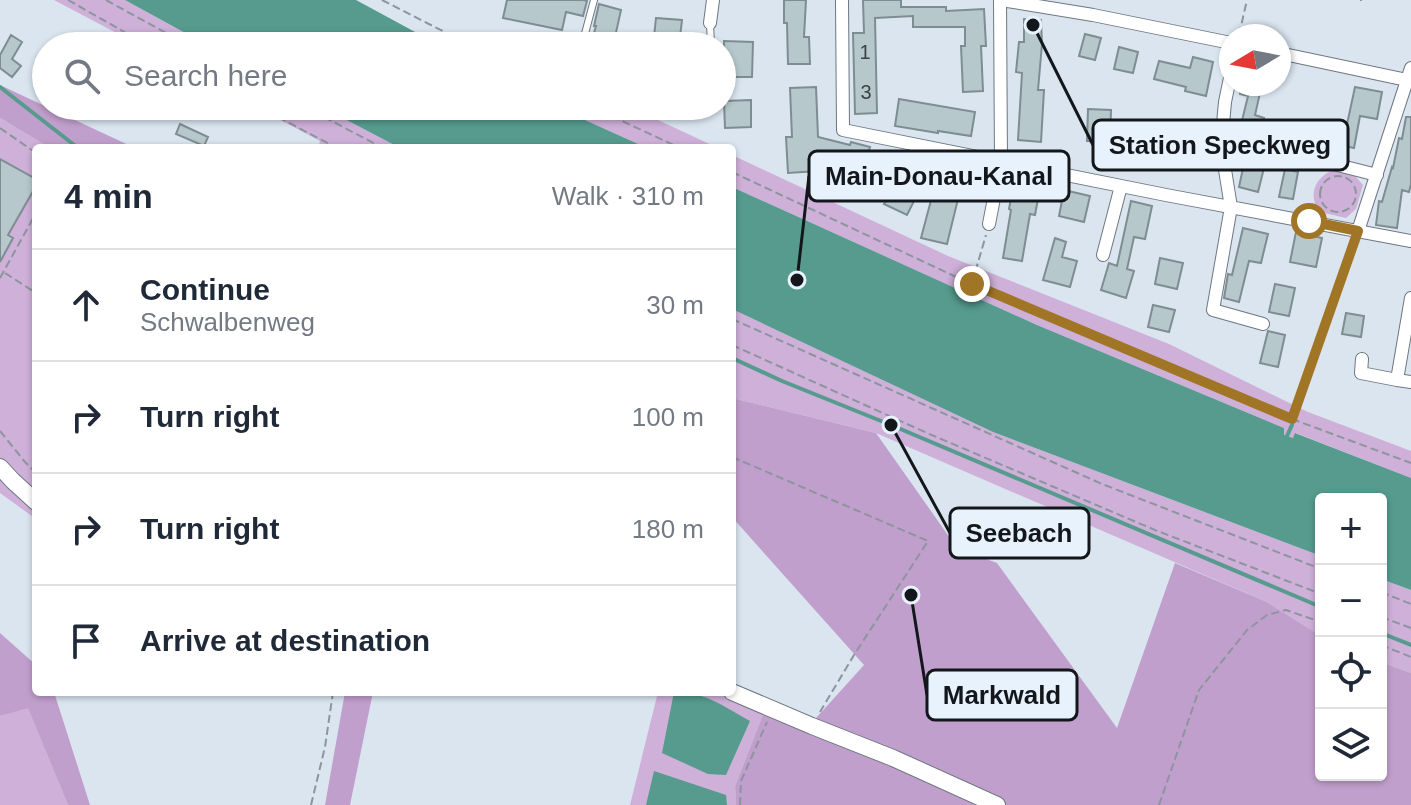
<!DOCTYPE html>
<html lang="en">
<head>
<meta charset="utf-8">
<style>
  :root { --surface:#fff; --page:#f6f6f7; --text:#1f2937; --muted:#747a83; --line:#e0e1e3 }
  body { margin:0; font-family:Helvetica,sans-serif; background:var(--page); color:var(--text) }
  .controls { position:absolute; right:24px; bottom:24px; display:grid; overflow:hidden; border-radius:8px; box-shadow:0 2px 6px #0004 }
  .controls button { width:72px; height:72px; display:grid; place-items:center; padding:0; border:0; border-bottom:2px solid var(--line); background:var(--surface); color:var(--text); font:40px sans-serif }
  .compass { position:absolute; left:1219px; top:24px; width:72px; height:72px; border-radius:50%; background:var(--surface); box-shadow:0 2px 6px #0004; rotate:260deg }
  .stop { position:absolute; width:24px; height:24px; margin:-18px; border:6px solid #a17526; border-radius:50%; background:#fff }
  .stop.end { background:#a17526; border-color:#fff; box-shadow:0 2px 8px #0008 }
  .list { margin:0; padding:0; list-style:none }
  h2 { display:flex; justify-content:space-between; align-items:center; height:104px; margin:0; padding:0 32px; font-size:34px }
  h2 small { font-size:26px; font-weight:400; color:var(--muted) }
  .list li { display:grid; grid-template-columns:52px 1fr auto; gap:24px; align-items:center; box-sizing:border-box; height:112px; padding:0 32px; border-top:2px solid var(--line) }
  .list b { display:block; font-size:30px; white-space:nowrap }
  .list p { margin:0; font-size:26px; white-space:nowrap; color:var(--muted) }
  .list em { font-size:26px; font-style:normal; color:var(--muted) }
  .icon { flex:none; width:44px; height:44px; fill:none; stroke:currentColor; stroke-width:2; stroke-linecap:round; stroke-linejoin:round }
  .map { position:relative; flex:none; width:1411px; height:805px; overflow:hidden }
  .search { position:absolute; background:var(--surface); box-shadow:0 2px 6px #0004; left:32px; top:32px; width:704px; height:88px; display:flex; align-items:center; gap:20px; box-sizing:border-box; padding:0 28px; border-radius:44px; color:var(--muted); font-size:30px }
  .panel { position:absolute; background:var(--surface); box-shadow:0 2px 6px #0004; left:32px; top:144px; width:704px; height:552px; border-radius:8px }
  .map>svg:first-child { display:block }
  .green { fill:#ceb0d8 }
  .forest { fill:#c19fcc }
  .water { fill:#569b8e }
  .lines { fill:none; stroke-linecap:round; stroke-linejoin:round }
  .stream { stroke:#569b8e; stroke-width:4 }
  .building { fill:#b7c8cc; stroke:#7e8d91; stroke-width:2 }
  .service-casing { stroke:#6e7780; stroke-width:8 }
  .minor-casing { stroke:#6e7780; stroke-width:14 }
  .tertiary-casing { stroke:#6e7780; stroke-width:18 }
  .path { stroke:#8c959d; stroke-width:2; stroke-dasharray:8 4; stroke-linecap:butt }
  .service { stroke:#fff; stroke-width:6 }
  .minor { stroke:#fff; stroke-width:12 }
  .tertiary { stroke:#fff; stroke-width:16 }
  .route { stroke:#a17526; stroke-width:10 }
  .labels { text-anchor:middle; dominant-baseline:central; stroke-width:6; stroke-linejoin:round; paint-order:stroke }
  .number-label { font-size:20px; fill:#3c4347 }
  .leader { fill:none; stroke:#13171b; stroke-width:3 }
  .callout-dot { fill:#13171b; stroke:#e7f2fd; stroke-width:3 }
  .callout { fill:#e7f2fd; stroke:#13171b; stroke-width:3 }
  .callout-label { font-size:26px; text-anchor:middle; font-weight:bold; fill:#13171b }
</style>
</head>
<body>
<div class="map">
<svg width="1411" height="805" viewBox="0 0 1411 805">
  <rect width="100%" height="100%" fill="#dae5f0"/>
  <!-- green -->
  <path class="green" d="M54,0H125L209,46H141Z
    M254,106H320L400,148H318L320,141Z
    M554,106H628L718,148H647Z
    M0,118L50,148H36V519L0,493Z
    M732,155L948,256L1169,344L1308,412L1411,451V478L1296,433L1293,438L1283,435L1284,428L1037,325L732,187Z
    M1333,170L1354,175L1363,185L1356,209L1346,218L1320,212C1307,196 1315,177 1333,170Z
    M732,309L993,432L1321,556V636L1267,602L876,433L732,398Z
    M1381,579L1411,590V673L1381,662Z
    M658,692H718L764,712L735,786L736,805H630Z
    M28,707L68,805H0V716Z"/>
  <!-- forest -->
  <path class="forest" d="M0,85L17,93L135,148H50L0,118Z
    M732,398L876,433L957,548L997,563L1117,728L1175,563L1267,602L1321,636V775H1381V662L1411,673V805H736L735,786L764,712L807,728L864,665L732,517Z
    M0,633L36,665V692H54L90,805H68L28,708L0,716Z
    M345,692H373L350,805H325Z"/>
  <!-- water -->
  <path class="water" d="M125,0H356L441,46H209Z
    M320,106H554L647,148H400Z
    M732,187L1037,325L1284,428V435L1293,438L1295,433L1411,478V590L1381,579V499H1321V556L993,432L732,309Z
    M674,692C706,692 723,706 750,721L726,775L708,774L662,753Z
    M654,771L726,795L727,805H646Z"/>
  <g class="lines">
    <!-- stream -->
    <path class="stream" d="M0,87L78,148
      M732,358L782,381L891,425L1321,607
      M1287,436L1292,425
      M1381,633L1411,645"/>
  </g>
  <!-- building -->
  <path class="building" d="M507,0H583L587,1L583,16L566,12L562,30L503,18Z
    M784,0H806L804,37H809L810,64H788L787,23H784Z
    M863,0H901V7H946V11L984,9L986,46H981L983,91L963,92L961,46H965V27H913V16L875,18L877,113L855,114L853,33H864Z
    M599,4L621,10L613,46H590L596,26H594Z
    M656,18L682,20L679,46H653Z
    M1024,19L1041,20L1042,44L1038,90H1044L1041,142L1018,140L1022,73L1016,72L1019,42H1024Z
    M1085,34L1101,38L1095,60L1079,56Z
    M11,35L22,42L12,59L21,66L12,77L0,68V55Z
    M724,41L753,42L752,77H724Z
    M1119,47L1138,52L1133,73L1114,69Z
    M1193,57L1213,62L1206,96L1185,91L1186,87L1154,79L1159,61L1190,68Z
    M1242,84H1262L1255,115L1264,118L1257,149H1260L1257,162L1265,164L1258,192L1239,187L1246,154L1240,153L1241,138L1238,137L1248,96L1240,94Z
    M816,87L818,137L850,145L851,142L870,147L864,169L862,168L850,199L832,193L846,156L817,151L818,171L788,173L786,137H792L790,88Z
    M1355,87L1382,92L1377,119L1360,116L1354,148L1326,142L1329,126L1346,129Z
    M899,99L975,112L971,136L938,131V133L895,126Z
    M751,100V127L725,128L724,101Z
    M1088,109L1111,110L1110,142L1087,141Z
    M1406,117H1411V184L1409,192L1402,190L1397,228L1376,225L1379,201L1382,202L1392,167L1393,168L1399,138L1402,139Z
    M180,124L208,137L204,146L176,134Z
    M0,159L36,179V186L8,235L13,238L0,262Z
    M943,167L968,173L961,200L958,199L947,244L921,238L934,189L937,190Z
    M1285,169L1298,172L1293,199L1279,197Z
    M899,172L923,183L907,215L884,204Z
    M1014,182L1040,188L1035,215L1030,214L1022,261L1003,258L1011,210L1009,209Z
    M1064,190L1090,196L1084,222L1059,216Z
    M1131,201L1152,206L1145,239L1134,237L1127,269L1134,271L1126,298L1101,290L1109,263L1117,266Z
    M1243,228L1268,234L1261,263L1249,261L1239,302L1224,298L1228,274L1232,275Z
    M1296,232L1322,238L1316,267L1290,262Z
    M1055,238L1066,242L1062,257L1077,261L1070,287L1043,280Z
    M1160,258L1183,263L1177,289L1155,284Z
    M1275,284L1295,288L1289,316L1269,312Z
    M1153,305L1175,310L1169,332L1148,327Z
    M1346,313L1364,316L1361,337L1342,334Z
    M1268,331L1285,335L1278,367L1260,363Z"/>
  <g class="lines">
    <defs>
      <path id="service" d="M710,23L711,46
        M583,41L594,0"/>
      <path id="minor" d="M842,0L843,130L1166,195L1411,241
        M1001,0L1093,15L1231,43
        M710,23L713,0
        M1279,53L1411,81
        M1231,73L1225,102L1221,145L1231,207L1213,310L1263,324
        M1318,160L1377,175
        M989,224L1001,162L1000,0
        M1358,231L1411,68
        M1103,255L1121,186
        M1411,298L1397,380L1411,382
        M1362,359L1361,373L1397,380"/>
      <path id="tertiary" d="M0,467L13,481L36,502
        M732,692L812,726L893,758L997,805"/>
    </defs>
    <!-- service casing -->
    <use href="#service" class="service-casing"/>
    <!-- minor casing -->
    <use href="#minor" class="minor-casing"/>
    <!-- tertiary casing -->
    <use href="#tertiary" class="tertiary-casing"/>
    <!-- path -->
    <path class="path" d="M68,0L149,46
      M106,0L190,46
      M382,0L472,46
      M1361,1V0
      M1239,35L1247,0
      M257,106L337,148
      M303,106L383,148
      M590,106L680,148
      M0,128L36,153
      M732,172L999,297L1292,419L1411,463
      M1320 194a18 18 0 1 1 36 0a18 18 0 1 1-36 0Z
      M5,273L36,293
      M0,278L36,213
      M972,283L986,235
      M732,319L1102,484L1321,569
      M732,345L927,433L1155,530L1321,594
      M1292,418L1353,243
      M0,431L25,462L36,473
      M732,457L928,541L854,655L820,712
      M1381,592L1411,604
      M1381,617L1411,628
      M1381,645L1411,657
      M311,805L325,747L333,692
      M740,805L741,781L767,722
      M1159,805L1199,690L1247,630L1267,615L1286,610L1321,622"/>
    <!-- service -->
    <use href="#service" class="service"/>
    <!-- minor -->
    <use href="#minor" class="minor"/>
    <!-- tertiary -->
    <use href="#tertiary" class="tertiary"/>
  </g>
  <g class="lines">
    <!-- route -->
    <path class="route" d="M972,284L1292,419L1358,231L1309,221"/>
  </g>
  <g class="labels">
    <!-- number labels -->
    <g class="number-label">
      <text x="865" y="52">1</text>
      <text x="866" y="92">3</text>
    </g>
  </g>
  <!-- callouts -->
  <path class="leader" d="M1033 25L1093 145M797 280L809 176M891 425L950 533M911 595L927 695"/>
  <g class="callout-dot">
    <circle cx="1033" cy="25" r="8"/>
    <circle cx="797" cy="280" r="8"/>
    <circle cx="891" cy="425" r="8"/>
    <circle cx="911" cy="595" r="8"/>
  </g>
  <g class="callout">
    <rect x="1093" y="120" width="255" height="50" rx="8"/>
    <rect x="809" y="151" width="260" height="50" rx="8"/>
    <rect x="950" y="508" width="139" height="50" rx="8"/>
    <rect x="927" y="670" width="150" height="50" rx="8"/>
  </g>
  <g class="callout-label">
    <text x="1220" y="154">Station Speckweg</text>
    <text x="939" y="185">Main-Donau-Kanal</text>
    <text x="1019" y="542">Seebach</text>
    <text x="1002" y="704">Markwald</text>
  </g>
</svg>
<div class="controls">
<button>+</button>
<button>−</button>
<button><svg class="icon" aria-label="locate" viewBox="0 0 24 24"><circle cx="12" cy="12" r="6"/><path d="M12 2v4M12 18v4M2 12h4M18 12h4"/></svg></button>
<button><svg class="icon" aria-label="layers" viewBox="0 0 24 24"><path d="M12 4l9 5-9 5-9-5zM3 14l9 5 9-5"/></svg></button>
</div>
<svg class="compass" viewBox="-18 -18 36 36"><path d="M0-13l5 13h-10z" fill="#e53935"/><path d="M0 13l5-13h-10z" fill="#747a83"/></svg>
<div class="stop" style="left:1309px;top:221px"></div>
<div class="stop end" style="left:972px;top:284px"></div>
<div class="search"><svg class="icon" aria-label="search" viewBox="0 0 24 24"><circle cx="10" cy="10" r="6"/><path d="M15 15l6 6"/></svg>Search here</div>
<section class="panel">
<h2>4 min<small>Walk · 310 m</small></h2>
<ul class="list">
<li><svg class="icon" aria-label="ahead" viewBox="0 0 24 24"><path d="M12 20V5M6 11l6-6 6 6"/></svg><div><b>Continue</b><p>Schwalbenweg</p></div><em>30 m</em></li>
<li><svg class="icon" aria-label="right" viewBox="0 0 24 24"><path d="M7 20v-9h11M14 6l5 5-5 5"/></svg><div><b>Turn right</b></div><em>100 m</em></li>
<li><svg class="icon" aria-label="right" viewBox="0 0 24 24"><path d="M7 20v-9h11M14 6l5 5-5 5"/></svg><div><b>Turn right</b></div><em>180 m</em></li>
<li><svg class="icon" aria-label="arrive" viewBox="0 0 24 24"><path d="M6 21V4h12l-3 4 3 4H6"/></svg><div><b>Arrive at destination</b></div></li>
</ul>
</section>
</div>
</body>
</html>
